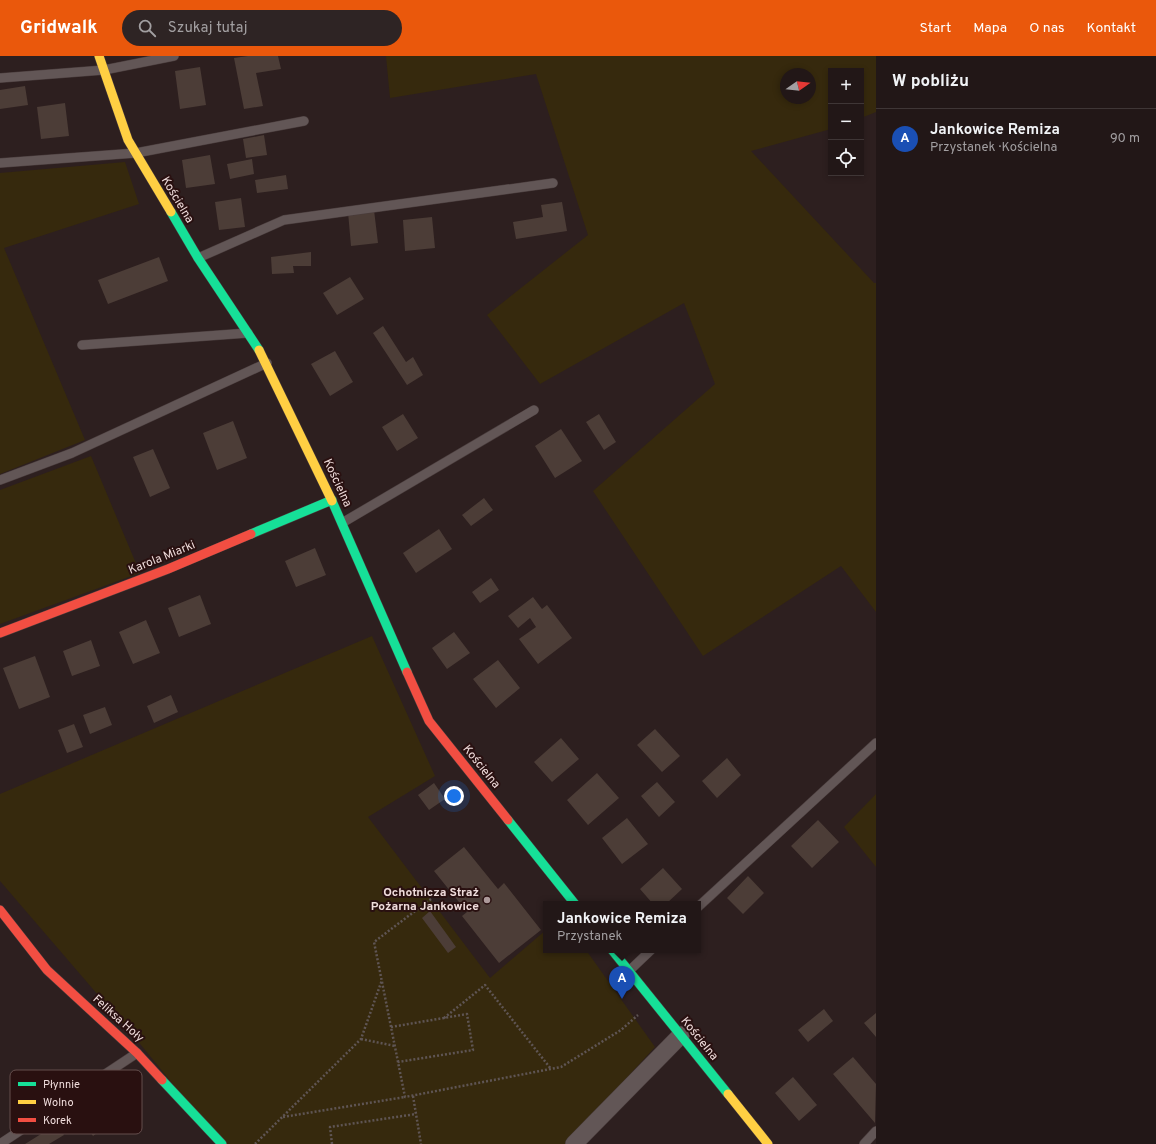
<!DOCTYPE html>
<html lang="pl">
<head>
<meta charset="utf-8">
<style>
  :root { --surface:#221717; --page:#2e2424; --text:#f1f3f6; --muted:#a29fa1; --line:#3f3636; --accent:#ea580c }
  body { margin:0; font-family:Overpass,sans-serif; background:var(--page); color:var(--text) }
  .controls { position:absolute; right:12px; top:12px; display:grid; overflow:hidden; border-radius:0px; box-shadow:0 2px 6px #0003 }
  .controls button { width:36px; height:36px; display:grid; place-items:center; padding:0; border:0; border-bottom:1px solid var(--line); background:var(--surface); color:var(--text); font:20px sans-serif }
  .compass { position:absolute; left:780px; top:12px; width:36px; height:36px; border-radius:50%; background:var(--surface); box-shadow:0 2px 6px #0003; rotate:76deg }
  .you { position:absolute; left:454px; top:740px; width:14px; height:14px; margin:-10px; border:3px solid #fff; border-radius:50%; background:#1a73e8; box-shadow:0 0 0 6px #1a73e833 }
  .badge { display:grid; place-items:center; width:26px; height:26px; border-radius:50%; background:var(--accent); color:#fff; font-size:13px; font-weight:700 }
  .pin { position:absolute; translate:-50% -33px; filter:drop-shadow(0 1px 2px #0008) }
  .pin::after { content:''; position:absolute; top:21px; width:14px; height:12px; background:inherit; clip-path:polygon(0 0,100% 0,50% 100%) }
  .popup { position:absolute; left:543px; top:845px; width:158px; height:52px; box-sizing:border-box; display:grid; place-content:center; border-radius:0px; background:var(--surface); filter:drop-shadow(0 1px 3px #0005); font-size:13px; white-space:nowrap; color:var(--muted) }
  .popup b { font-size:15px; color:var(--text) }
  .popup::after { content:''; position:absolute; left:50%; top:100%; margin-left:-8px; border:8px solid transparent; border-top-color:var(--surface) }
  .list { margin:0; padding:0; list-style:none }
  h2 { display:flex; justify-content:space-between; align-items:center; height:52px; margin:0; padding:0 16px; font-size:17px }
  h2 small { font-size:13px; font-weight:400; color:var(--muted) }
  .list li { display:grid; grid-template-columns:26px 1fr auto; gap:12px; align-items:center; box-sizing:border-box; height:60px; padding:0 16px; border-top:1px solid var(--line) }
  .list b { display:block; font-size:15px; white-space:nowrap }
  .list p { margin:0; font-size:13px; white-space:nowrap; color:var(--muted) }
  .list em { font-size:13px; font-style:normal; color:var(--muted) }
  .icon { flex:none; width:22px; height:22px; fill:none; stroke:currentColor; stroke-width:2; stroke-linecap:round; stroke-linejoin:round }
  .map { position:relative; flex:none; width:876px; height:1088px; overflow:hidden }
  header { display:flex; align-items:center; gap:24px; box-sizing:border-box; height:56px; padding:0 20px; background:var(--accent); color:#fff }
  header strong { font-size:19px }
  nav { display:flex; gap:22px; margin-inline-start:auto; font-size:14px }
  .search { width:280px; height:36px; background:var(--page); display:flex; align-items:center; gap:10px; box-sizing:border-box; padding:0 14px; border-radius:22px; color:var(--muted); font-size:15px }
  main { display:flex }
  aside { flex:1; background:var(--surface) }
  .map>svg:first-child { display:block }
  .green { fill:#36290d; fill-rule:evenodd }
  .building { fill:#4c3d37 }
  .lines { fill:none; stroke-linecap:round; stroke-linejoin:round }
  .lane-casing { stroke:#493c3c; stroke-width:10 }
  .street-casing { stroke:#493c3c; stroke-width:18 }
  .fast-casing { stroke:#493c3c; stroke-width:10 }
  .slow-casing { stroke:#493c3c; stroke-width:10 }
  .jam-casing { stroke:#493c3c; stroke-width:10 }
  .path { stroke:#5f5554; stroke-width:2.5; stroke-dasharray:2 2; stroke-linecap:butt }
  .lane { stroke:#625656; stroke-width:9 }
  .street { stroke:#625656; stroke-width:17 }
  .fast { stroke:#16e098; stroke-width:9 }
  .slow { stroke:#ffcf43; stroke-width:9 }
  .jam { stroke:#f24e42; stroke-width:9 }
  .poi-dot { fill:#ac9a9a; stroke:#291010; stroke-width:1.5 }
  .labels { text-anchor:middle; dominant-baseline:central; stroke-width:4; stroke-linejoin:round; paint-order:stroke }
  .street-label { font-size:12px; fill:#f0dddc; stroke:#291010 }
  .poi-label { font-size:12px; font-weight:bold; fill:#f0dddc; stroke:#291010; text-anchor:end }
  .key { fill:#291010; stroke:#654e4d; stroke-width:1 }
  .key-label { font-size:11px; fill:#f0dddc }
</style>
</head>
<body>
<header>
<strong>Gridwalk</strong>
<div class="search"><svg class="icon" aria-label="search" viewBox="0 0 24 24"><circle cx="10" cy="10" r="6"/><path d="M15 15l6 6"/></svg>Szukaj tutaj</div>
<nav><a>Start</a><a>Mapa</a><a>O nas</a><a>Kontakt</a></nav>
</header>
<main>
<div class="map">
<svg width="876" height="1088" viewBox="0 0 876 1088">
  <rect width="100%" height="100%" fill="#2d1f1f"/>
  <!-- green -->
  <path class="green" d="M386,0H876V56L861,62V15H831V73L751,95L874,227H876V556L841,510L703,600L593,435L715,328L684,247L540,328L487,259L588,179L536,18L390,42ZM786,18H810V42H786Z
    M125,106L139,148L4,192L85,384L0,418V117Z
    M91,400L140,517L0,568V434Z
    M372,580L435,720L368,761L490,922L546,874V894H586L655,991L566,1088H222L141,989L0,825V738Z
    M876,738V811L844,771Z"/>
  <!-- building -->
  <path class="building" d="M248,0H278L281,13L256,17L263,50L244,53L234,2Z
    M200,11L206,49L180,53L175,15Z
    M25,30L28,49L0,53V34Z
    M65,47L69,80L41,83L37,51Z
    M264,79L267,99L246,102L243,83Z
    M210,99L215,128L186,132L182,104Z
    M252,103L254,118L230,123L227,108Z
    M286,119L288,133L257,137L255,124Z
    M241,142L245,171L219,174L215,146Z
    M562,146L567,175L516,183L513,166L543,161L541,149Z
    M374,154L378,187L351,190L348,156Z
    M432,161L435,192L405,195L403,164Z
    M311,196V210H293L294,217L272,218L271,201Z
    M159,201L168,225L108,248L98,224Z
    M350,221L364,243L337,259L323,237Z
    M383,270L406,306L413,301L423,319L407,329L373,277Z
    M335,295L353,326L330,340L311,308Z
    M403,358L418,382L397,395L382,371Z
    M599,358L616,386L604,394L586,366Z
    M233,365L247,402L217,414L203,377Z
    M561,373L582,405L555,422L535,390Z
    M153,393L170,432L150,441L133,401Z
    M484,442L493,454L471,470L462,459Z
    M439,473L452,493L416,517L403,497Z
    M315,492L326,519L296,531L285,505Z
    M491,522L499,534L480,547L472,536Z
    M200,539L211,568L179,581L168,552Z
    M533,541L542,553L547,549L572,582L538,608L519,583L536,571L530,562L518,572L508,560Z
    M146,564L160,597L133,608L119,576Z
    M454,576L470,597L447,613L432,592Z
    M91,584L100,610L72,620L63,595Z
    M35,600L50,641L19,653L3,612Z
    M498,604L520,632L496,652L473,623Z
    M171,639L178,656L154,667L147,650Z
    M105,651L112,669L90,678L83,659Z
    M74,668L83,691L67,697L58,674Z
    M655,673L680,700L662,716L637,689Z
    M561,682L579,703L552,726L534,706Z
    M727,702L741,719L717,742L702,725Z
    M597,717L619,742L588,769L567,744Z
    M657,726L675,746L659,761L641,740Z
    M434,727L445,743L429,754L418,739Z
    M627,762L648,788L622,808L602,782Z
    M818,764L839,786L812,812L791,790Z
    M464,791L498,833L504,827L541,874L499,907L462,860L467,856L434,815Z
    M663,812L682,833L666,848H653L640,833Z
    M748,820L764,837L743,858L727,842Z
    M430,855L456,891L448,897L422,862Z
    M824,953L833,965L808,986L798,974Z
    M876,957V981L864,967Z
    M853,1001L876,1028L875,1067L833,1018Z
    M793,1021L817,1049L799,1065L775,1037Z
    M97,1045L112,1066L93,1080L78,1058Z
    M57,1068L64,1079L49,1088H25Z"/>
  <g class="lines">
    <defs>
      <path id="lane" d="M0,22L104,14L174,0
        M0,107L136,97L304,65
        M198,202L284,164L553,127
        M82,289L248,277
        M0,424L72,397L267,307
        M342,467L534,354
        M698,851L876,687
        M629,915L651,894
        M0,1088L137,997
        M864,1088L876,1075"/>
      <path id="street" d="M574,1088L681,979"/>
      <path id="fast" d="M171,156L198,202L259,294
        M332,445L407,616
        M251,478L332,444
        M508,764L575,848
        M612,894L728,1038
        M162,1024L222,1088"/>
      <path id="slow" d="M99,0L128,84L171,156
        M259,294L332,445
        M728,1038L768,1088"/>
      <path id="jam" d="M0,577L168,513L251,478
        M407,616L429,665L508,764
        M0,854L47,914L137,997L162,1024"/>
    </defs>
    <!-- lane casing -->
    <use href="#lane" class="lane-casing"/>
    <!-- street casing -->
    <use href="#street" class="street-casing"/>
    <!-- fast casing -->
    <use href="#fast" class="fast-casing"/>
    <!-- slow casing -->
    <use href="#slow" class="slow-casing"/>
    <!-- jam casing -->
    <use href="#jam" class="jam-casing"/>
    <!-- path -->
    <path class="path" d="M431,843L374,886L405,1041L561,1011L621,974L638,959
      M444,962L485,929L551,1013
      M391,971L467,958L473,994L398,1006
      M361,983L395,990
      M413,1040L421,1088
      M283,1061L405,1041
      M255,1088L361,983L382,924
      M332,1088L330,1071L416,1058"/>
    <!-- lane -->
    <use href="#lane" class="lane"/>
    <!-- street -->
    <use href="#street" class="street"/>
    <!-- fast -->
    <use href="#fast" class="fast"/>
    <!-- slow -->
    <use href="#slow" class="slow"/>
    <!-- jam -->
    <use href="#jam" class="jam"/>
  </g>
  <!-- markers -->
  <circle class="poi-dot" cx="487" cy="844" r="4"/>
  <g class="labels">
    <!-- street labels -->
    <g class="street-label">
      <text transform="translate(177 144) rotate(59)">Kościelna</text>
      <text transform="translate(337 427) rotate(65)">Kościelna</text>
      <text transform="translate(162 502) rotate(-22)">Karola Miarki</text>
      <text transform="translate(481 711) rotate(51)">Kościelna</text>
      <text transform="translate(118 963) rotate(42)">Feliksa Hoły</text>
      <text transform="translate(699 983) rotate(51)">Kościelna</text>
    </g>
    <!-- poi labels -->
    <g class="poi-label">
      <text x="479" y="837">Ochotnicza Straż<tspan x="479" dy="14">Pożarna Jankowice</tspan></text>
    </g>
  </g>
  <!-- legend -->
  <rect x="10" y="1014" width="132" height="64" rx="6" class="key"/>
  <rect x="18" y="1026" width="18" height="4" fill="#16e098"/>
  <rect x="18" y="1044" width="18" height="4" fill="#ffcf43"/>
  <rect x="18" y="1062" width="18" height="4" fill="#f24e42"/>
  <g class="key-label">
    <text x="43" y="1032">Płynnie</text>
    <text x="43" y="1050">Wolno</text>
    <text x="43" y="1068">Korek</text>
  </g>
</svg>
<div class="controls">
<button>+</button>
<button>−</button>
<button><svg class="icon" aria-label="locate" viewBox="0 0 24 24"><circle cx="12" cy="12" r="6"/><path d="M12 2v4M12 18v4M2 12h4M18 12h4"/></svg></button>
</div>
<svg class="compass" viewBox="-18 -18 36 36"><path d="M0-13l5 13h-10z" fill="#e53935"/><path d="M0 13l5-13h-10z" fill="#a29fa1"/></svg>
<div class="you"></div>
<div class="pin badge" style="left:622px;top:943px;background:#1a4fb4">A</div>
<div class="popup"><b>Jankowice Remiza</b>Przystanek</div>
</div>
<aside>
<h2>W pobliżu<small></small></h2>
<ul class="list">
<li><span class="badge" style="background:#1a4fb4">A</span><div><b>Jankowice Remiza</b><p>Przystanek · Kościelna</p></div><em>90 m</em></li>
</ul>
</aside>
</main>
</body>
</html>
